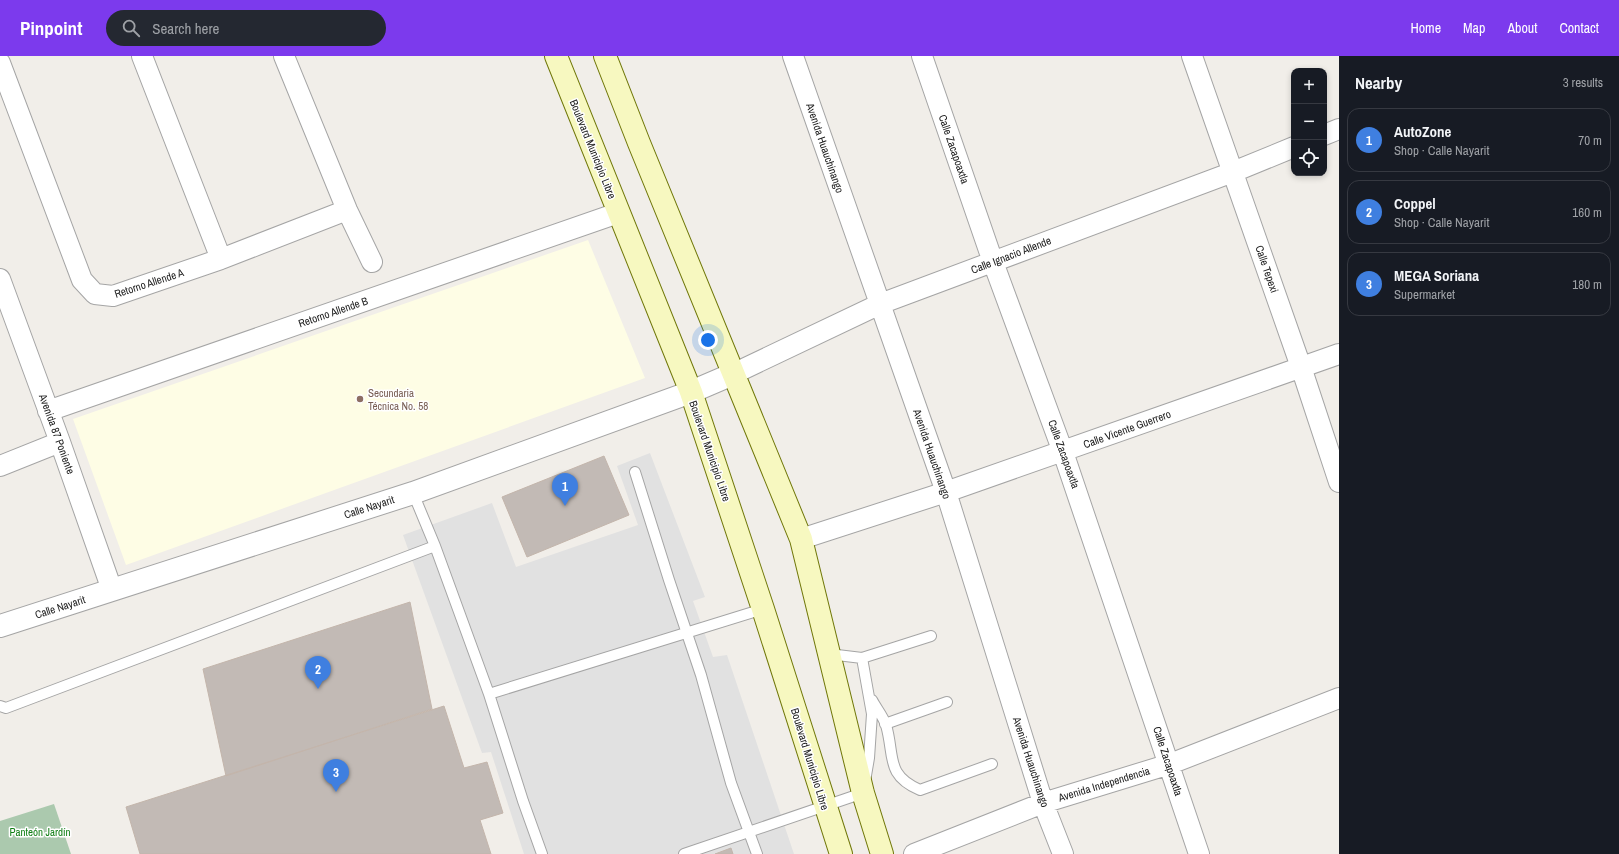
<!DOCTYPE html>
<html lang="en">
<head>
<meta charset="utf-8">
<style>
  :root { --surface:#171b24; --page:#242831; --text:#f1f3f6; --muted:#9ea1a6; --line:#363941; --accent:#7c3aed }
  body { margin:0; font-family:"Archivo Narrow",sans-serif; background:var(--page); color:var(--text) }
  .controls { position:absolute; right:12px; top:12px; display:grid; overflow:hidden; border-radius:8px; box-shadow:0 2px 6px #0003 }
  .controls button { width:36px; height:36px; display:grid; place-items:center; padding:0; border:0; border-bottom:1px solid var(--line); background:var(--surface); color:var(--text); font:20px sans-serif }
  .you { position:absolute; left:708px; top:284px; width:14px; height:14px; margin:-10px; border:3px solid #fff; border-radius:50%; background:#1a73e8; box-shadow:0 0 0 6px #1a73e833 }
  .badge { display:grid; place-items:center; width:26px; height:26px; border-radius:50%; background:var(--accent); color:#fff; font-size:13px; font-weight:700 }
  .pin { position:absolute; translate:-50% -33px; filter:drop-shadow(0 1px 2px #0008) }
  .pin::after { content:''; position:absolute; top:21px; width:14px; height:12px; background:inherit; clip-path:polygon(0 0,100% 0,50% 100%) }
  .list { margin:0; padding:0; list-style:none }
  h2 { display:flex; justify-content:space-between; align-items:center; height:52px; margin:0; padding:0 16px; font-size:17px }
  h2 small { font-size:13px; font-weight:400; color:var(--muted) }
  .list li { display:grid; grid-template-columns:26px 1fr auto; gap:12px; align-items:center; box-sizing:border-box; height:64px; margin:0 8px 8px; padding:0 8px; border:1px solid var(--line); border-radius:12px }
  .list b { display:block; font-size:15px; white-space:nowrap }
  .list p { margin:0; font-size:13px; white-space:nowrap; color:var(--muted) }
  .list em { font-size:13px; font-style:normal; color:var(--muted) }
  .icon { flex:none; width:22px; height:22px; fill:none; stroke:currentColor; stroke-width:2; stroke-linecap:round; stroke-linejoin:round }
  .map { position:relative; flex:none; width:1339px; height:798px; overflow:hidden }
  header { display:flex; align-items:center; gap:24px; box-sizing:border-box; height:56px; padding:0 20px; background:var(--accent); color:#fff }
  header strong { font-size:19px }
  nav { display:flex; gap:22px; margin-inline-start:auto; font-size:14px }
  .search { width:280px; height:36px; background:var(--page); display:flex; align-items:center; gap:10px; box-sizing:border-box; padding:0 14px; border-radius:22px; color:var(--muted); font-size:15px }
  main { display:flex }
  aside { flex:1; background:var(--surface) }
  .map>svg:first-child { display:block }
  .education { fill:#fefde5 }
  .cemetery { fill:#abc9ae }
  .parking { fill:#e1e1e1 }
  .building { fill:#c2bab5; stroke:#c3b5ab }
  .lines { fill:none; stroke-linecap:round; stroke-linejoin:round }
  .service-casing { stroke:#a5a5a5; stroke-width:12 }
  .minor-casing { stroke:#a5a5a5; stroke-width:22 }
  .tertiary-casing { stroke:#a5a5a5; stroke-width:24 }
  .secondary-casing { stroke:#707709; stroke-width:24 }
  .service { stroke:#fff; stroke-width:10 }
  .minor { stroke:#fff; stroke-width:20 }
  .tertiary { stroke:#fff; stroke-width:22 }
  .secondary { stroke:#f7f8c0; stroke-width:22 }
  .education-dot { fill:#8d6e63; stroke:#fff; stroke-width:1.5 }
  .labels { text-anchor:middle; dominant-baseline:central; stroke-width:3; stroke-linejoin:round; paint-order:stroke }
  .street-label { font-size:11px; fill:#212121; stroke:#fff }
  .education-label { font-size:11px; fill:#785e54; stroke:#fff; text-anchor:start }
  .park-label { font-size:11px; fill:#107e15; stroke:#fff }
</style>
</head>
<body>
<header>
<strong>Pinpoint</strong>
<div class="search"><svg class="icon" aria-label="search" viewBox="0 0 24 24"><circle cx="10" cy="10" r="6"/><path d="M15 15l6 6"/></svg>Search here</div>
<nav><a>Home</a><a>Map</a><a>About</a><a>Contact</a></nav>
</header>
<main>
<div class="map">
<svg width="1339" height="798" viewBox="0 0 1339 798">
  <rect width="100%" height="100%" fill="#f1eee9"/>
  <!-- education -->
  <path class="education" d="M588,184L645,322L126,509L73,363Z"/>
  <!-- cemetery -->
  <path class="cemetery" d="M54,748L71,798H0V765Z"/>
  <!-- parking -->
  <path class="parking" d="M650,397L705,541L693,545L713,601L727,599L794,798H524L491,696L482,697L403,479L492,447L516,511L638,469L617,410Z"/>
  <!-- building -->
  <path class="building" d="M604,400L629,459L527,501L502,441Z
    M410,546L432,653L226,720L203,613Z
    M444,650L464,712L487,706L503,757L480,764L491,798H140L126,751Z
    M731,792L733,798H715Z"/>
  <g class="lines">
    <defs>
      <path id="service" d="M635,416L669,524L701,619L731,727L757,798
        M413,437L435,490L489,638L523,745L542,798
        M862,602L931,580
        M489,638L763,553
        M872,644C876,652 883,660 886,669C895,700 885,719 920,734L992,708
        M0,650L6,652L435,490
        M885,668L947,646
        M684,798L863,737L869,702L872,658L862,602L829,598"/>
      <path id="minor" d="M142,0L221,203
        M284,0L347,154L372,206
        M793,0L946,436L1043,747L1063,798
        M922,0L993,206L1063,396L1199,798
        M1192,0L1301,311L1339,426
        M0,7L82,224L95,238L113,240L221,203L347,154
        M1324,79L1339,73
        M0,223L60,386L112,534
        M733,318L880,248L1233,116L1294,91
        M48,355L618,157
        M0,410L60,386
        M801,483L946,436L1339,298
        M914,798L1043,747L1170,708L1339,642"/>
      <path id="tertiary" d="M0,570L413,437L691,336L733,318"/>
      <path id="secondary" d="M556,0L691,336L763,553L841,798
        M605,0L639,87L801,483L863,737L882,798"/>
    </defs>
    <!-- service casing -->
    <use href="#service" class="service-casing"/>
    <!-- minor casing -->
    <use href="#minor" class="minor-casing"/>
    <!-- tertiary casing -->
    <use href="#tertiary" class="tertiary-casing"/>
    <!-- secondary casing -->
    <use href="#secondary" class="secondary-casing"/>
    <!-- service -->
    <use href="#service" class="service"/>
    <!-- minor -->
    <use href="#minor" class="minor"/>
    <!-- tertiary -->
    <use href="#tertiary" class="tertiary"/>
    <!-- secondary -->
    <use href="#secondary" class="secondary"/>
  </g>
  <!-- markers -->
  <circle class="education-dot" cx="360" cy="343" r="4"/>
  <g class="labels">
    <!-- street labels -->
    <g class="street-label">
      <text transform="translate(825 92) rotate(71)">Avenida Huauchinango</text>
      <text transform="translate(593 93) rotate(68)">Boulevard Municipio Libre</text>
      <text transform="translate(954 93) rotate(71)">Calle Zacapoaxtla</text>
      <text transform="translate(1011 199) rotate(-21)">Calle Ignacio Allende</text>
      <text transform="translate(1267 213) rotate(71)">Calle Tepexi</text>
      <text transform="translate(149 227) rotate(-18)">Retorno Allende A</text>
      <text transform="translate(333 256) rotate(-19)">Retorno Allende B</text>
      <text transform="translate(1127 373) rotate(-20)">Calle Vicente Guerrero</text>
      <text transform="translate(57 378) rotate(70)">Avenida 87 Poniente</text>
      <text transform="translate(710 395) rotate(71)">Boulevard Municipio Libre</text>
      <text transform="translate(932 398) rotate(71)">Avenida Huauchinango</text>
      <text transform="translate(1064 398) rotate(70)">Calle Zacapoaxtla</text>
      <text transform="translate(369 451) rotate(-18)">Calle Nayarit</text>
      <text transform="translate(60 551) rotate(-18)">Calle Nayarit</text>
      <text transform="translate(810 703) rotate(73)">Boulevard Municipio Libre</text>
      <text transform="translate(1168 705) rotate(72)">Calle Zacapoaxtla</text>
      <text transform="translate(1031 706) rotate(72)">Avenida Huauchinango</text>
      <text transform="translate(1104 728) rotate(-17)">Avenida Independencia</text>
    </g>
    <!-- education labels -->
    <g class="education-label">
      <text x="368" y="337">Secundaria<tspan x="368" dy="13">Técnica No. 58</tspan></text>
    </g>
    <!-- park labels -->
    <g class="park-label">
      <text x="40" y="776">Panteón Jardín</text>
    </g>
  </g>
</svg>
<div class="controls">
<button>+</button>
<button>−</button>
<button><svg class="icon" aria-label="locate" viewBox="0 0 24 24"><circle cx="12" cy="12" r="6"/><path d="M12 2v4M12 18v4M2 12h4M18 12h4"/></svg></button>
</div>
<div class="you"></div>
<div class="pin badge" style="left:565px;top:450px;background:#3f7fe0">1</div>
<div class="pin badge" style="left:318px;top:633px;background:#3f7fe0">2</div>
<div class="pin badge" style="left:336px;top:736px;background:#3f7fe0">3</div>
</div>
<aside>
<h2>Nearby<small>3 results</small></h2>
<ul class="list">
<li><span class="badge" style="background:#3f7fe0">1</span><div><b>AutoZone</b><p>Shop · Calle Nayarit</p></div><em>70 m</em></li>
<li><span class="badge" style="background:#3f7fe0">2</span><div><b>Coppel</b><p>Shop · Calle Nayarit</p></div><em>160 m</em></li>
<li><span class="badge" style="background:#3f7fe0">3</span><div><b>MEGA Soriana</b><p>Supermarket</p></div><em>180 m</em></li>
</ul>
</aside>
</main>
</body>
</html>
